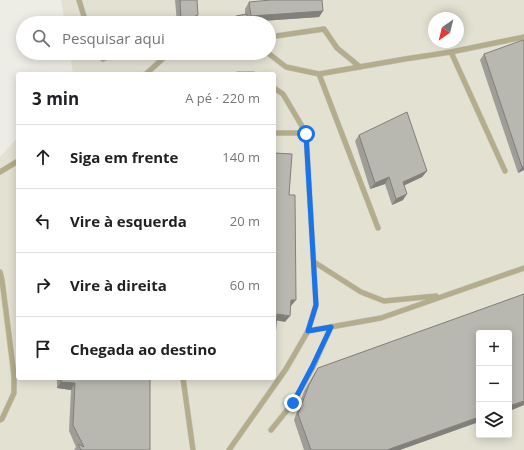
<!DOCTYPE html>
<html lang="pt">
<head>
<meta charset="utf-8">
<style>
  :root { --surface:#fff; --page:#f2f2f2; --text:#202124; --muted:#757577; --line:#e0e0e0 }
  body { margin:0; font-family:"Open Sans",sans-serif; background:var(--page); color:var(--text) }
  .controls { position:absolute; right:12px; bottom:12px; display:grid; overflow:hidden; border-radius:4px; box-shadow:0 2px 10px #0003 }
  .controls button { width:36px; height:36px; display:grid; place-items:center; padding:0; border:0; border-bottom:1px solid var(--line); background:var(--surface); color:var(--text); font:20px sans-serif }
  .compass { position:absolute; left:428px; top:12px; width:36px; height:36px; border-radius:50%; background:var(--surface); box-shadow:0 2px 10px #0003; rotate:215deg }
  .stop { position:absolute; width:12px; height:12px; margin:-9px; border:3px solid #1a73e8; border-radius:50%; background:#fff }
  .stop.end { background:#1a73e8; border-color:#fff; box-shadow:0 1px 4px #0008 }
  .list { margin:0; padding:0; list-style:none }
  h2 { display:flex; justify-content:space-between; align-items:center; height:52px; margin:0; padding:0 16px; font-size:17px }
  h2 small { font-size:13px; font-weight:400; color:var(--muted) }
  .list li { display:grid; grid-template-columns:26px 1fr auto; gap:12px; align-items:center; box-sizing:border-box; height:64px; padding:0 16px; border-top:1px solid var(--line) }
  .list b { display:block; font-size:15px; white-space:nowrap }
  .list em { font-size:13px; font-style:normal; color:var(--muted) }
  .icon { flex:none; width:22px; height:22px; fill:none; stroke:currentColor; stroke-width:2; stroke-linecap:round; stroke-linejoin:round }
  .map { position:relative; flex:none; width:524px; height:450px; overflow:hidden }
  .search { position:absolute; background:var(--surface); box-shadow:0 2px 10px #0003; left:16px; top:16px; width:260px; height:44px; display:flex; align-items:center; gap:10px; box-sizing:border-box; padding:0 14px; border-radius:22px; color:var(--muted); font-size:15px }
  .panel { position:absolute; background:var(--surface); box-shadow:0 2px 10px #0003; left:16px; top:72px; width:260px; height:308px; border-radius:4px }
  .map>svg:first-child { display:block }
  .built { fill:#e3e1d2; fill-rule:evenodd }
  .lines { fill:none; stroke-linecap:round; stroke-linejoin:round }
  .lane-casing { stroke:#c8c7c0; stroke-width:6 }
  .lane { stroke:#b3ad8c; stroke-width:5 }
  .wall { fill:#9e9d97 }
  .shaded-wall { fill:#81807b }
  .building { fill:#b8b7b0; stroke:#81807b }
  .route { stroke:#1a73e8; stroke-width:5 }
</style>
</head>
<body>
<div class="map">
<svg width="524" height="450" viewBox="0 0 524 450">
  <rect width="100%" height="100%" fill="#eeede5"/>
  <!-- built -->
  <path class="built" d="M61,0H524V450H0V157L18,137V378H274V74H73L70,53H269V23H65ZM434,18H458V42H434ZM479,333H509V435H479Z"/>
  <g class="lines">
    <defs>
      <path id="lane" d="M79,0L86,23
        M121,23L152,20L154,23
        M269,37L324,29L337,48L360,67
        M451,52L505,171
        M268,53L286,67L319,74L405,59L451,52L524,37
        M103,59L114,53
        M146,74L169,53
        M238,74H253
        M319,74L378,228
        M274,133H306
        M0,172L18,161
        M314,262L361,292L384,301L436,296
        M0,272L2,280L14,375V393L2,419L0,420
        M308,331L381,318L524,268
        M183,378L193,450
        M271,430L293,403L313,367L331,327
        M229,450L286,369L308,331L316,305L306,133L283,94L274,88"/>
    </defs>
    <!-- lane casing -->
    <use href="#lane" class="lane-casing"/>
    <!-- lane -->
    <use href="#lane" class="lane"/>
  </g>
  <!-- wall -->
  <path class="wall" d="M175,0H197L194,21L190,23H177Z
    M249,2L323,11L319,17L248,22V23H231V22L236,16L245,14V9Z
    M524,42V170L518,173L480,60L484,54Z
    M359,135L427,171L422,177L404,185L403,200L392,205L385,184L370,189L355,141Z
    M524,294V405L509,411V333L400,450H304L294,420L304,391L314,374L318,368Z
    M57,378H150V450H74L76,447L69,431L71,390L57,388Z"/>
  <!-- shaded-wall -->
  <path class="shaded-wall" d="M323,11L319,17L246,22L251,16Z
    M198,15L194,21L190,23H181Z
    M524,166V170L518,173L522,167Z
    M427,171L422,177L399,188L403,182Z
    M389,177L385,184L370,189L375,183Z
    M407,194L403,200L392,205L396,199Z
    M291,300H296L291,306H286Z
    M277,314L290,316L285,322L274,320Z
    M61,382L75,383L71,390L57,388Z
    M524,401V405L509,411V406Z
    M479,417V422L400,450H387Z"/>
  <!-- building -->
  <path class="building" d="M180,0H197L198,15L181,22Z
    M271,0H322L323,11L251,16L249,2Z
    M247,14L248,23H236V16Z
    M523,40L524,42V166L522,167L484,54Z
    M407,112L427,171L403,182L407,194L396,199L389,177L375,183L359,135Z
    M274,153L292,154L289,195H295L296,300H291L290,316L277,314L274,348Z
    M524,294V401L509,406V333H479V417L387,450H311L298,414L309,385L318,368Z
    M61,378H150V450H81L78,444L84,447L73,425L75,383L61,382Z"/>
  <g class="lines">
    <!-- route -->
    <path class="route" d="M293,403L312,367L331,327L308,331L316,305L306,134"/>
  </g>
</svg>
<div class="controls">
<button>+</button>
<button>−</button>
<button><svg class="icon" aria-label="layers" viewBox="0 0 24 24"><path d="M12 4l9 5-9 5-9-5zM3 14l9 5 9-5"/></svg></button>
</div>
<svg class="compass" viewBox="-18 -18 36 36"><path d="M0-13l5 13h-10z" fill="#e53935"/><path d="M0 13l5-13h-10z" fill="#757577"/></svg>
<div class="stop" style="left:306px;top:134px"></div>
<div class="stop end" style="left:293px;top:403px"></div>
<div class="search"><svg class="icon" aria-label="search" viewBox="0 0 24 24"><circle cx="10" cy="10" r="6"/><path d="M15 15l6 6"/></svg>Pesquisar aqui</div>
<section class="panel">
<h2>3 min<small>A pé · 220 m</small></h2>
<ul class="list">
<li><svg class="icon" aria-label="ahead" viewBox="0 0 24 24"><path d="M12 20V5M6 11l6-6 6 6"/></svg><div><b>Siga em frente</b></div><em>140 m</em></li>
<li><svg class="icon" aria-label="left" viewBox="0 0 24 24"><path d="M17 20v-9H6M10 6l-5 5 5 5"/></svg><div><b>Vire à esquerda</b></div><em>20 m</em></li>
<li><svg class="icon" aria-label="right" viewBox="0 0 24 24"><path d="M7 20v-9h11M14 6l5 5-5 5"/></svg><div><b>Vire à direita</b></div><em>60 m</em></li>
<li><svg class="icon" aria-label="arrive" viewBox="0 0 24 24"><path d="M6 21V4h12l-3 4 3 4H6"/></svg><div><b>Chegada ao destino</b></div></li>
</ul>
</section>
</div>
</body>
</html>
